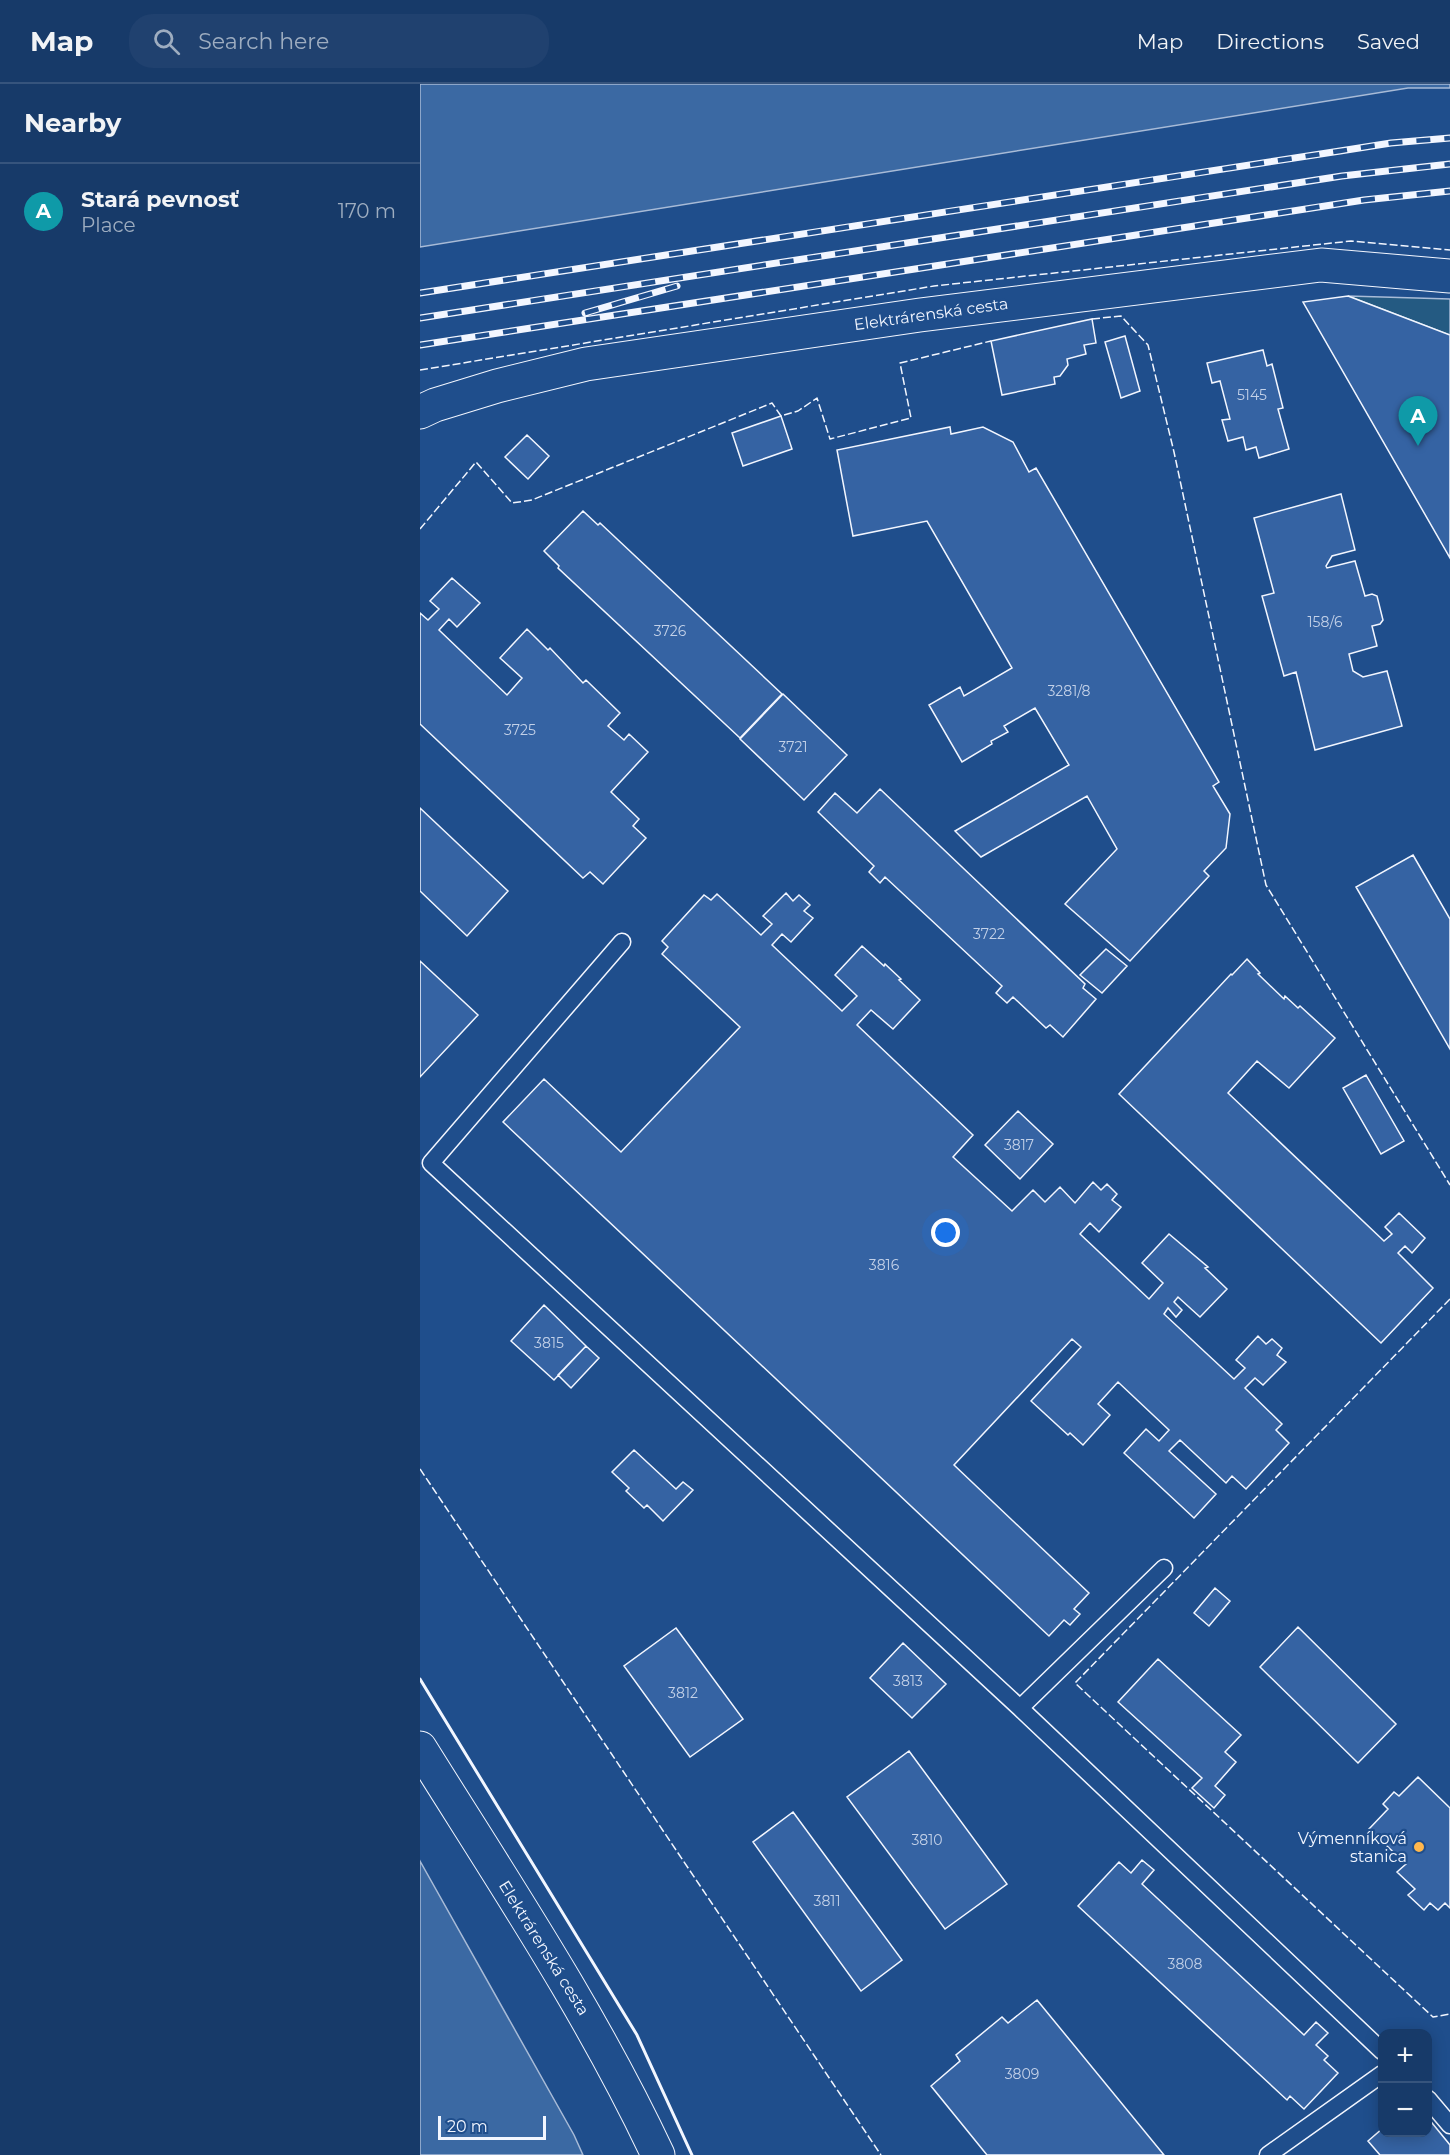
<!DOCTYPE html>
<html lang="en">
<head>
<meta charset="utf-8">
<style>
  :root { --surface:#173a69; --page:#20416f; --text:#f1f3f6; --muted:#9eadc0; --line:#36547d; --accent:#ffb74d }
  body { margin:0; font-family:Montserrat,sans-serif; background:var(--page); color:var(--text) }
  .controls { position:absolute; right:18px; bottom:18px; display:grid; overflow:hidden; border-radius:12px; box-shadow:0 3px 15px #0003 }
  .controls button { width:54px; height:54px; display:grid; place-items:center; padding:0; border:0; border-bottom:2px solid var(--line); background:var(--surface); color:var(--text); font:30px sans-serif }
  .scale { position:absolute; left:18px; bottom:15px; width:108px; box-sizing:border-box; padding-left:6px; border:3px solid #f2f6ff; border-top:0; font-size:16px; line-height:21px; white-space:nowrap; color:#f2f6ff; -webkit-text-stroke:4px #1f4e8c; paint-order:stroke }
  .you { position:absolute; left:526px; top:1149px; width:21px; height:21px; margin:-15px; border:4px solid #fff; border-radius:50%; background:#1a73e8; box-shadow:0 0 0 9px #1a73e833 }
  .badge { display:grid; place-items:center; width:39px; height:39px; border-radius:50%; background:var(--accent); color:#fff; font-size:20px; font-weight:700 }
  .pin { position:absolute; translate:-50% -50px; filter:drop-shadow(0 2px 3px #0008) }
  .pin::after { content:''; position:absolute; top:32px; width:21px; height:18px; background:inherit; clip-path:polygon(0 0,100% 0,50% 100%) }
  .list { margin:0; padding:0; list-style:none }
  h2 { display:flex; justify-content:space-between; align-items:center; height:78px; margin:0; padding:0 24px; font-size:26px }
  h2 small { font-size:20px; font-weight:400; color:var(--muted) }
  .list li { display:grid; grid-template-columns:39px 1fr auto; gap:18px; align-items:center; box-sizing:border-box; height:96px; padding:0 24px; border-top:2px solid var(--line) }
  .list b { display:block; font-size:22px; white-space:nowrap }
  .list p { margin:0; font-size:20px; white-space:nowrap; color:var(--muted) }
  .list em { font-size:20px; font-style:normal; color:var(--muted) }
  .icon { flex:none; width:33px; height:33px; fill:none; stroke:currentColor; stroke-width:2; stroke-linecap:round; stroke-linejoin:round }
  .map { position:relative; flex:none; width:1030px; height:2071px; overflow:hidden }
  header { display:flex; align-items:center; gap:36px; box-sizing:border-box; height:84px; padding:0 30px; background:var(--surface); border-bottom:2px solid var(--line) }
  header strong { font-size:28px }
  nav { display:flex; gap:33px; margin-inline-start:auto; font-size:21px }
  .search { width:420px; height:54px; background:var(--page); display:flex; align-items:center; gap:15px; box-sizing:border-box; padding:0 21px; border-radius:24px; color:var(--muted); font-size:22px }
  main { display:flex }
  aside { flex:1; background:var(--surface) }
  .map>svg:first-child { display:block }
  .green { fill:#245a82; stroke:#a8bbd7; stroke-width:1.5 }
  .water { fill:#3b69a3; stroke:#a8bbd7; stroke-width:1.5 }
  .building { fill:#3563a3; stroke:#f2f6ff; stroke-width:1.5 }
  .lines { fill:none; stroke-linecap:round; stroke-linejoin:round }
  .service-casing { stroke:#f2f6ff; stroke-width:19 }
  .minor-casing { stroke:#f2f6ff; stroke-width:35 }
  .service { stroke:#1f4e8c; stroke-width:16 }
  .minor { stroke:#1f4e8c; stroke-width:33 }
  .rail-casing { stroke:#f2f6ff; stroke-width:7 }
  .rail { stroke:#1f4e8c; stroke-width:4.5; stroke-dasharray:14; stroke-linecap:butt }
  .fence { stroke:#f2f6ff; stroke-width:1.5; stroke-dasharray:8 3; stroke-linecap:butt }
  .wall { stroke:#f2f6ff; stroke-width:3 }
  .poi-dot { fill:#ffb74d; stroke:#1f4e8c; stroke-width:2 }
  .labels { text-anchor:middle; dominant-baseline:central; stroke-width:4.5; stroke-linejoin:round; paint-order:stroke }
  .number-label { font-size:14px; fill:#c3d1e8 }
  .street-label { font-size:16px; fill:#f2f6ff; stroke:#1f4e8c }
  .poi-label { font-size:16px; fill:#f2f6ff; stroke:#1f4e8c; text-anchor:end }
</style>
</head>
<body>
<header>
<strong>Map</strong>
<div class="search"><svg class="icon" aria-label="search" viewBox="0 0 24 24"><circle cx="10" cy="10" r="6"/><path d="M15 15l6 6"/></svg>Search here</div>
<nav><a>Map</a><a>Directions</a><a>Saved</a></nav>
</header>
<main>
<aside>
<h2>Nearby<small></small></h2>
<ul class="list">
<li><span class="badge" style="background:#0f9aa8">A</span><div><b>Stará pevnosť</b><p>Place</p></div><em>170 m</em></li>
</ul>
</aside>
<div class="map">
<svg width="1030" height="2071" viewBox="0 0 1030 2071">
  <rect width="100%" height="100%" fill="#1f4e8c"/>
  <!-- green -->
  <path class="green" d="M928,212L1030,215V251Z"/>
  <!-- water -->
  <path class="water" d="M0,0H1030V4H988L0,163Z
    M0,1777L154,2051L163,2071H0Z"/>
  <!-- building -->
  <path class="building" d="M928,212L1030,251V474L883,218Z
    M672,235L676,259L664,261L666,270L647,275L648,281L640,292L634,293L635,300L582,311L571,257Z
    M705,252L720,307L701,314L685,258Z
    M843,266L847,282L852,280L863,324L858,325L869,365L839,374L836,363L826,366L823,353L808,357L802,336L810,335L800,297L792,299L787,279Z
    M361,332L372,365L323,382L312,349Z
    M530,343L531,350L563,343L593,358L609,388L616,384L799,698L793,702L810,730L806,764L784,787L789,792L710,877L645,820L697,765L667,712L561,773L535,747L649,681L615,624L584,642L588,648L571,657L572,660L542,678L509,621L540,603L544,612L592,584L507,437L433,452L417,366Z
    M107,351L129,372L108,395L85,373Z
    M921,410L935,466L912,472L906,482L907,484L935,477L945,512L952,510L957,512L963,536L960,540L952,542L957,562L929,570L933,587L943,593L967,587L982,642L895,666L876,588L864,592L842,512L854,509L834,434Z
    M163,427L178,441L180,439L362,610L320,654L138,484L139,482L124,467Z
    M32,494L60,519L37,543L29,535L19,546L87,611L102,594L80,574L107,545L128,566L130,564L163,599L166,596L200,629L188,642L204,656L209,650L228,668L191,708L219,735L213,742L226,754L183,800L170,788L163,794L0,640V529L8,536L19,525L10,517Z
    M363,610L427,671L384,716L320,655Z
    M460,705L665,900L663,904L676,915L643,953L630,941L626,944L593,913L587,919L576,909L582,902L465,793L460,799L449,788L454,782L398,728L415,709L437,729Z
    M0,724L88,807L47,852L0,807Z
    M993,771L1030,835V965L936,803Z
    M366,809L373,817L379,811L390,821L384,827L393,834L371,858L362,850L352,861L422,927L437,912L415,891L442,862L464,882L465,880L481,895L479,896L500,916L473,945L451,926L437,941L553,1051L533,1073L592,1127L613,1106L625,1118L640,1103L655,1119L673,1098L681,1106L687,1100L697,1110L692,1116L701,1123L679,1148L670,1139L660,1150L729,1215L743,1199L722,1179L749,1150L788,1183L785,1184L807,1205L780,1233L758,1213L754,1218L762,1226L756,1233L748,1224L744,1230L814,1295L825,1284L816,1276L838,1252L846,1260L852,1255L862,1264L857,1271L866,1278L843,1301L835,1294L825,1304L862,1340L856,1346L869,1359L826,1405L812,1392L806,1399L760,1356L749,1367L796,1410L774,1434L704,1369L726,1345L739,1357L749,1346L698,1298L678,1320L690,1331L663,1361L650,1349L648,1351L611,1317L661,1263L652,1255L534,1381L669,1509L654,1525L660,1530L650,1541L644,1536L629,1552L83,1038L124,995L201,1068L320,943L242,870L248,863L242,857L284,811L291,816L297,810L341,851L352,840L343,832Z
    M686,865L707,882L682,909L660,891Z
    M827,875L840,889L838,890L864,915L865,912L878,924L880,922L915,954L869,1004L837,977L808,1009L964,1157L972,1150L965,1143L979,1129L1005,1154L992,1169L985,1162L978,1169L1013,1204L961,1259L699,1010L811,890L812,891Z
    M0,877L58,931L0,993Z
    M946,991L984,1057L961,1070L923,1004Z
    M598,1027L633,1060L600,1095L565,1061Z
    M124,1221L166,1262L134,1296L91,1257Z
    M166,1262L179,1274L151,1304L138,1291Z
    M214,1366L256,1405L263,1398L273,1406L243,1437L227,1421L224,1424L206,1407L209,1404L192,1388Z
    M795,1504L810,1517L789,1542L774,1529Z
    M878,1543L976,1640L938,1679L840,1583Z
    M256,1544L323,1635L270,1673L204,1582Z
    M483,1559L526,1600L492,1634L450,1594Z
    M738,1575L821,1651L805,1668L816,1678L795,1702L805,1711L794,1724L772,1704L782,1694L698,1618Z
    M489,1667L587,1800L525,1845L427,1713Z
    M998,1693L1030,1724V1824L1025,1819L1018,1826L1010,1819L1004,1826L988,1811L995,1805L977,1788L986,1780L949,1745L968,1725L963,1720L974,1708L979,1712Z
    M373,1728L482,1876L441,1907L333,1758Z
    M722,1776L734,1786L722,1800L884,1951L896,1938L908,1949L896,1961L908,1972L904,1976L918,1989L884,2025L870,2012L867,2016L658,1822L699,1778L711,1789Z
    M617,1916L744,2071H567L511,2002L540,1977L536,1971L582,1933L588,1939Z
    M1008,2034L1030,2061V2071H960L948,2057L962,2045V2048H1008Z"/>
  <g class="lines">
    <defs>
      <path id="service" d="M202,858L11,1079L600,1624L962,1967
        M600,1624L744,1484
        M1008,2015L1030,2041
        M848,2071L962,1990"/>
      <path id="minor" d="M0,328L15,321L77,302L166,280L500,231L901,181L1030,192
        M0,1664C83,1797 171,1928 238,2071"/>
    </defs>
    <!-- service casing -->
    <use href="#service" class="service-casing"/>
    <!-- minor casing -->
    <use href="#minor" class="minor-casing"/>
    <!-- service -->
    <use href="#service" class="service"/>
    <!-- minor -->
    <use href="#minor" class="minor"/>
    <defs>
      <path id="rail" d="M0,209L920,67L971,59L1030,54
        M165,229L257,202
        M0,234L922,92L1030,80
        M0,261L944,116L1030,107"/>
    </defs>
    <!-- rail casing -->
    <use href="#rail" class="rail-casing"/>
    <!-- rail -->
    <use href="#rail" class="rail"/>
    <!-- fence -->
    <path class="fence" d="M672,235L701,232L728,261L754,368L846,801L1030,1101
      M0,286L514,202L931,157L1030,166
      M0,445L56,378L92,419L112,416L352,319L361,332L378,327L397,314L410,355L491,334L480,279L571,257
      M1030,1215L655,1599L1013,1933L1030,1930
      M0,1385L461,2071"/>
    <!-- wall -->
    <path class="wall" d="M0,1595L217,1951L272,2071"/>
  </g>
  <!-- markers -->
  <circle class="poi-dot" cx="999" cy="1763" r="6"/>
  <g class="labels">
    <!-- number labels -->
    <g class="number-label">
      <text x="832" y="311">5145</text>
      <text x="905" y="538">158/6</text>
      <text x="250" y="547">3726</text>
      <text x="649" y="607">3281/8</text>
      <text x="100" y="646">3725</text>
      <text x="373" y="663">3721</text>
      <text x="569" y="850">3722</text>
      <text x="599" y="1061">3817</text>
      <text x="464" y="1181">3816</text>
      <text x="129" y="1259">3815</text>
      <text x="488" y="1597">3813</text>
      <text x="263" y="1609">3812</text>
      <text x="507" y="1756">3810</text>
      <text x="407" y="1817">3811</text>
      <text x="765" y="1880">3808</text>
      <text x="602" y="1990">3809</text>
    </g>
    <!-- street labels -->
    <g class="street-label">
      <text transform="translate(511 230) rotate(-8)">Elektrárenská cesta</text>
      <text transform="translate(124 1864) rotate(58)">Elektrárenská cesta</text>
    </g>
    <!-- poi labels -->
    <g class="poi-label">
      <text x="987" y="1754">Výmenníková<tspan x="987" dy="18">stanica</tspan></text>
    </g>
  </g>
</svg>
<div class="controls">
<button>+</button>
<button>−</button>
</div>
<div class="scale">20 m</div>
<div class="you"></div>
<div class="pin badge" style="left:998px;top:362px;background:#0f9aa8">A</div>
</div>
</main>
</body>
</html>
